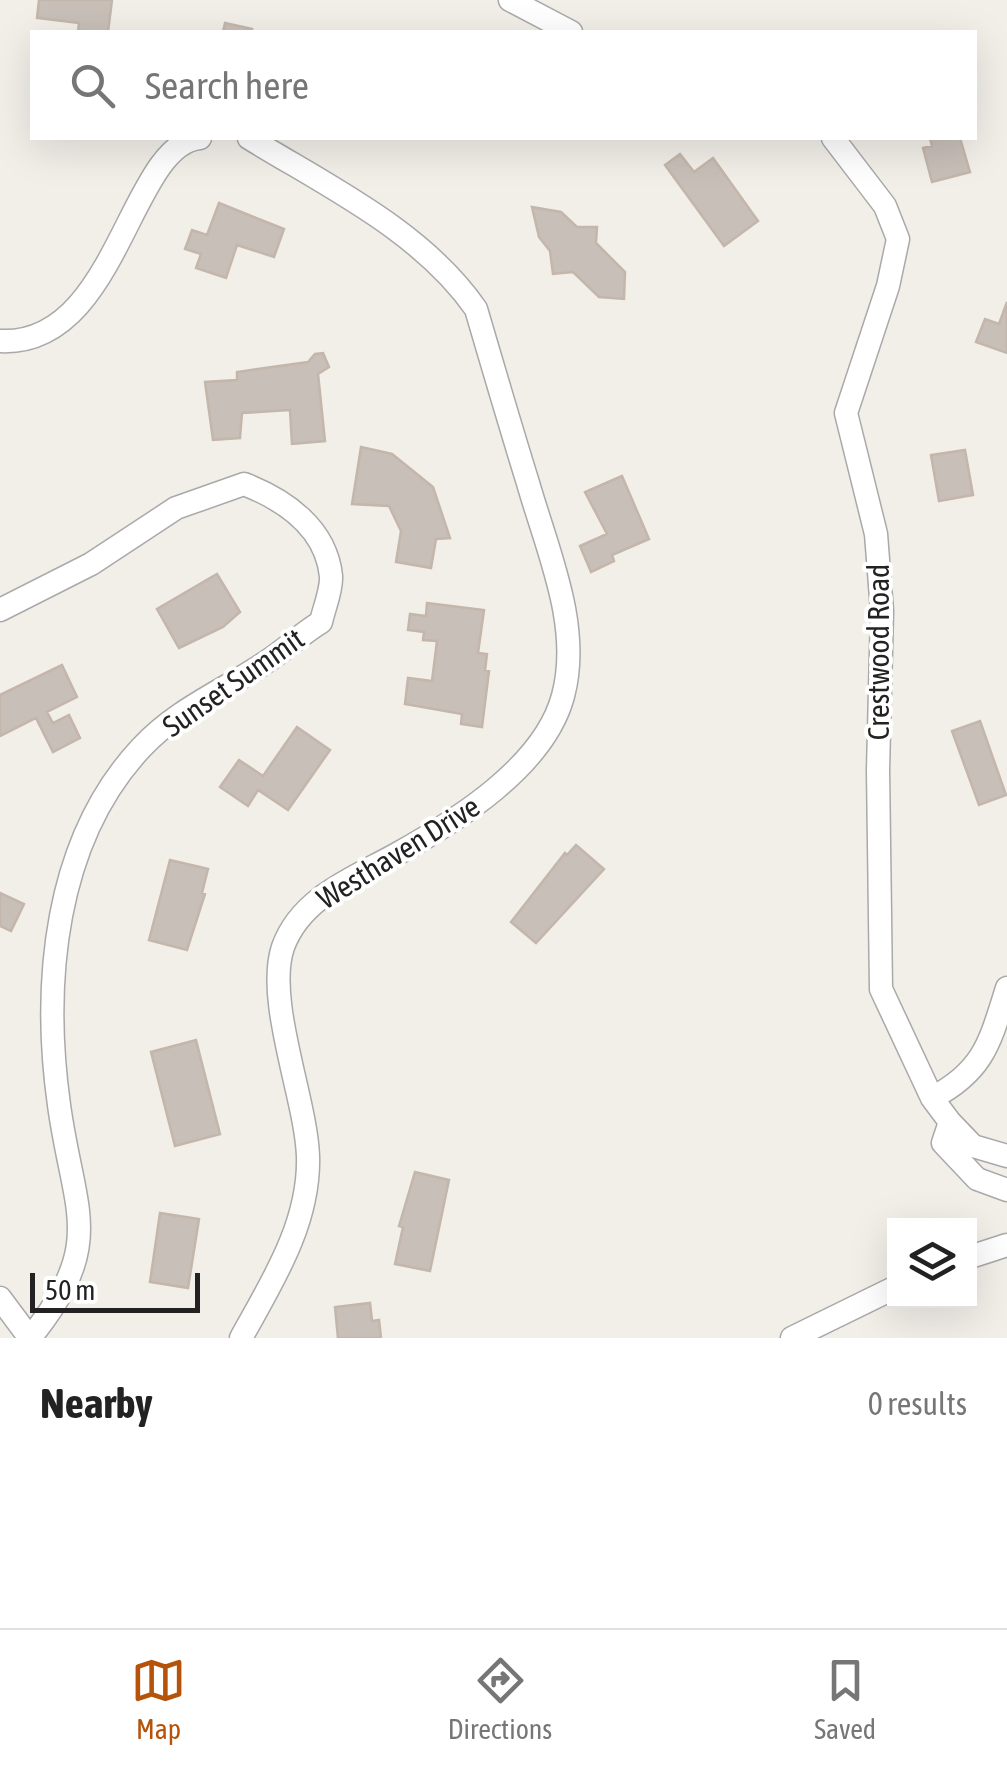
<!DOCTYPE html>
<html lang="en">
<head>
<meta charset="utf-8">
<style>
  :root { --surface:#fff; --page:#f2f2f2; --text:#222; --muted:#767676; --line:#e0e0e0; --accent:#b45309 }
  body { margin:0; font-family:"Asap Condensed",sans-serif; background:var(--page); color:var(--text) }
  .controls { position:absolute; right:30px; bottom:30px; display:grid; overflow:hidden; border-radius:0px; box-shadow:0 10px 40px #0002 }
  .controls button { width:90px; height:90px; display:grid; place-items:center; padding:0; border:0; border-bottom:2px solid var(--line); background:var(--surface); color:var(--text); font:50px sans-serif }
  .scale { position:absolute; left:30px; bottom:25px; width:170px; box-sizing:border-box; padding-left:10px; border:5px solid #222; border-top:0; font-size:28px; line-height:35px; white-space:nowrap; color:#222; -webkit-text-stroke:8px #fff; paint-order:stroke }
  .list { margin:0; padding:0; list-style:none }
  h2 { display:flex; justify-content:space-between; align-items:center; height:130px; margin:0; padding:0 40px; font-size:42px }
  h2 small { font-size:32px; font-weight:400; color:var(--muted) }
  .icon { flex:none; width:55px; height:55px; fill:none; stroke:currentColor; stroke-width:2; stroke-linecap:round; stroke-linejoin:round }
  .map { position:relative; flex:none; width:1007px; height:1338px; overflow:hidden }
  .search { position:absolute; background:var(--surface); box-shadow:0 10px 40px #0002; left:30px; right:30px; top:30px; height:110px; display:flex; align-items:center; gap:25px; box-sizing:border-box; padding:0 35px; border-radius:0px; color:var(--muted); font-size:38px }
  .sheet { height:290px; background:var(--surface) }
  nav { display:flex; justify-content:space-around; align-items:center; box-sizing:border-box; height:140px; border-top:2px solid var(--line); background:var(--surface); font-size:28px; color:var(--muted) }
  nav a { display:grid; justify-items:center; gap:5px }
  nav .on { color:var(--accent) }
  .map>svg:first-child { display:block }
  .building { fill:#c7bfb8; stroke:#c4b6ab; stroke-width:2.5 }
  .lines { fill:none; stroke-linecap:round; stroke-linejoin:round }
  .minor-casing { stroke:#a9a9a9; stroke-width:25 }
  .minor { stroke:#fff; stroke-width:22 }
  .labels { text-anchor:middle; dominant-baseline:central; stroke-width:8; stroke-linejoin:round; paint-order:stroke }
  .street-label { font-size:30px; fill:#222; stroke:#fff }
</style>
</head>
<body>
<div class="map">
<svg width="1007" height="1338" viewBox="0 0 1007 1338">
  <rect width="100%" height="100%" fill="#f2efe9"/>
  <!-- building -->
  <path class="building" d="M39,0H112L108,32H78L79,23L37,18Z
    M225,23L252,29L251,32H223Z
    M930,138H960L970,172L932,182L923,148L932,146Z
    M680,154L694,172L713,158L758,221L724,246L665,165Z
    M219,203L284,229L274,257L237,245L226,278L196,268L201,254L185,249L192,230L207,235Z
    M532,207L561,212L577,227H597L596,243L625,272L624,299L599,297L573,272L553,274L550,251L539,237Z
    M1007,302V353L976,342L985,319L999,324Z
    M323,353L329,367L318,374L325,441L292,444L290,410L242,413L240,438L213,440L205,382L237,380V372L308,362L315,354Z
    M361,447L392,454L433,487L450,538L436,539L431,568L396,562L401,531L389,506L352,504Z
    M965,450L973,495L939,501L931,455Z
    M622,476L649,539L612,555L614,561L591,572L580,546L607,534L585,492Z
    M217,574L240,612L223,627L179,648L157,609Z
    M427,603L484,610L478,653L487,654L485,670L489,671L482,727L461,724L462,714L405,704L408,678L432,681L437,641L423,640L424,632L408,630L410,614L426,616Z
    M62,665L77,697L47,712L53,723L69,715L80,738L53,752L36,718L0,736V695Z
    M980,721L1006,795L979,805L952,731Z
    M297,727L330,750L288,810L258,790L248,806L220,787L239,760L263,776Z
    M576,845L604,869L536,943L511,922L565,853L567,855Z
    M170,860L208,869L202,893L205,894L187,950L149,940Z
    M0,893L24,904L11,931L0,926Z
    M196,1040L220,1134L175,1146L151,1052Z
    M415,1172L449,1180L430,1271L395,1264L403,1227L399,1226Z
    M160,1213L199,1219L188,1288L150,1282Z
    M370,1303L372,1321L379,1320L381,1338H338L335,1307Z"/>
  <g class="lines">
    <defs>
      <path id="minor" d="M510,0L571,32
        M833,138L885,206L898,239L888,286L846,413L876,534L882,611L878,770L881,989L932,1098L950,1122L943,1143L977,1179L1007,1190
        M0,341C118,347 129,144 200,138
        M0,610L91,564L176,508L244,484C285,500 326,528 331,576C332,590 324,608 321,622C301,634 285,650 266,662C223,691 177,709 141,748C54,841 42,984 59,1105C74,1214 107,1242 30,1338
        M932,1098C984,1071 990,1042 1007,988
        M950,1122L973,1146L1007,1156
        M970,1257L1007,1245
        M0,1298L29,1337
        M241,1338C272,1282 310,1223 308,1156C306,1099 265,1000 283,947C301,897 354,878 397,854C456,821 544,767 563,696C582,626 547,550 528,483C510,425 493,367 476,309C422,231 327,186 249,138
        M792,1338L894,1288"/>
    </defs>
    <!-- minor casing -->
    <use href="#minor" class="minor-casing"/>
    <!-- minor -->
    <use href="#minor" class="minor"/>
  </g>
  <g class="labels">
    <!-- street labels -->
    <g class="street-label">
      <text transform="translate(878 652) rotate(-90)">Crestwood Road</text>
      <text transform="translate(233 682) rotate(-35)">Sunset Summit</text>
      <text transform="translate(398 852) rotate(-32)">Westhaven Drive</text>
    </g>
  </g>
</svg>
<div class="controls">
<button><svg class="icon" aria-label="layers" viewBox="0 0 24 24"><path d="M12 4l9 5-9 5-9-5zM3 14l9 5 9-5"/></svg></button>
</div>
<div class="scale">50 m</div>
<div class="search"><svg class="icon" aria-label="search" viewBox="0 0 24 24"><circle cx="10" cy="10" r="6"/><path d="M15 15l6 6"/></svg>Search here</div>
</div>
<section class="sheet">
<h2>Nearby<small>0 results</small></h2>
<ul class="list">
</ul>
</section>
<nav>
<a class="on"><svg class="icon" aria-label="map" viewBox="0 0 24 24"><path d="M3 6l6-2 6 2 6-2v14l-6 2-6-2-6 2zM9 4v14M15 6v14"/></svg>Map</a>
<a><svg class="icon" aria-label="directions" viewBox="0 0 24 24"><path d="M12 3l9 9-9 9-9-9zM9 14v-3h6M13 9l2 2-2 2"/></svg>Directions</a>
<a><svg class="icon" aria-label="saved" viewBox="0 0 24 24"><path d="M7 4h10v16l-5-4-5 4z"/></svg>Saved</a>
</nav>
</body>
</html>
